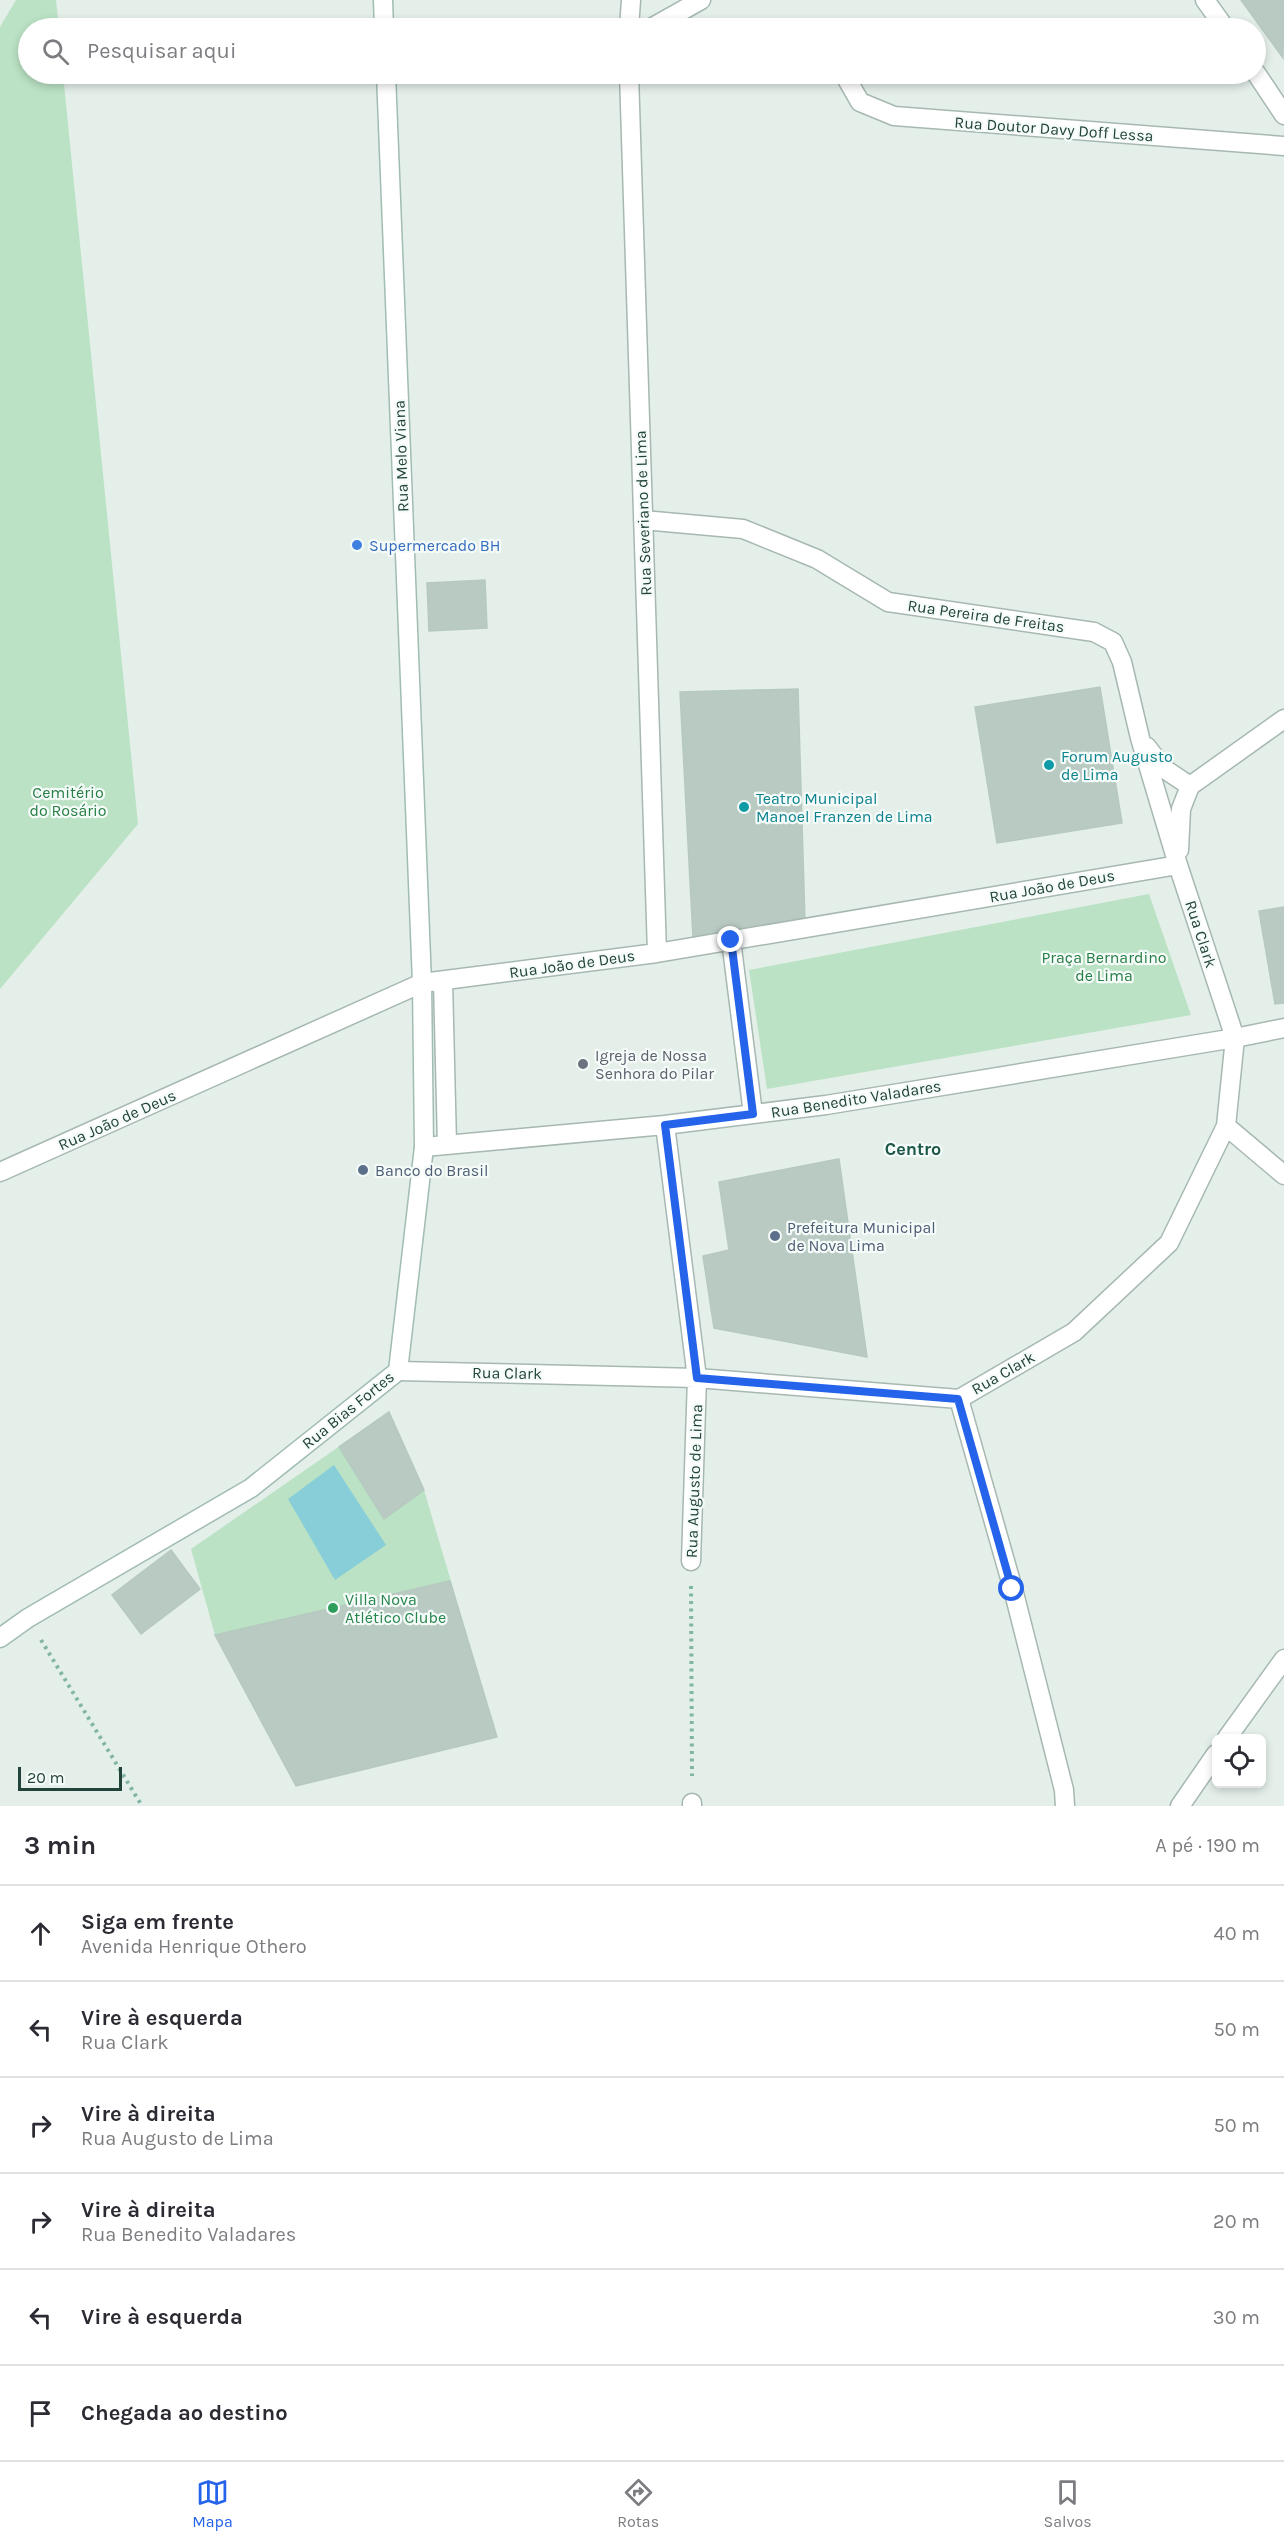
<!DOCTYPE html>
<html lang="pt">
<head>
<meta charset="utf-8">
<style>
  :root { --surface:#fff; --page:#f7f7f7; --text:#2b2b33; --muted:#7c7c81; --line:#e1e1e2; --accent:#2563eb }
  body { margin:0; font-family:Karla,sans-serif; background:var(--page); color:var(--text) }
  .controls { position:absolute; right:18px; bottom:18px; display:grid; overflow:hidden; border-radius:9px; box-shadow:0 3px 9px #0003 }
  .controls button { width:54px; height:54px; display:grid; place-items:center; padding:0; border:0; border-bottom:2px solid var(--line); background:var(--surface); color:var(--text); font:30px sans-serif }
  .scale { position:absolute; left:18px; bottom:15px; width:104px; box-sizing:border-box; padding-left:6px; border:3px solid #214339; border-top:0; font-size:16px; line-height:21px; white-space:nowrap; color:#214339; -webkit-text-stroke:4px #f5fbf8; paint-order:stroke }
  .stop { position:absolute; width:18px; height:18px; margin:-14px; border:4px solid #2563eb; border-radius:50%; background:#fff }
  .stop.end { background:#2563eb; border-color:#fff; box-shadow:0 2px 6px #0008 }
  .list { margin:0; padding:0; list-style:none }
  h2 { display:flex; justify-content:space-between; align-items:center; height:78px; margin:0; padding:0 24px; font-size:26px }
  h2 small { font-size:20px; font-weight:400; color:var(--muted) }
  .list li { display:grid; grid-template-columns:39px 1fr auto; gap:18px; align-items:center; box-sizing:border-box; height:96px; padding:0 24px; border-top:2px solid var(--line) }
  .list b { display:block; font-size:22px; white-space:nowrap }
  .list p { margin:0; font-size:20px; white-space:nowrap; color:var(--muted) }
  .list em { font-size:20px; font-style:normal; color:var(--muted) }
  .icon { flex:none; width:33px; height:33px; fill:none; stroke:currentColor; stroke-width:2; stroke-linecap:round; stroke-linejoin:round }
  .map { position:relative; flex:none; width:1284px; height:1806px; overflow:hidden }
  .search { position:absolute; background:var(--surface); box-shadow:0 3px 9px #0003; left:18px; right:18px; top:18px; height:66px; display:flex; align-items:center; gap:15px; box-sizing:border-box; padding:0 21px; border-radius:33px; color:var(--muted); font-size:22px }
  .sheet { height:654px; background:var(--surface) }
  nav { display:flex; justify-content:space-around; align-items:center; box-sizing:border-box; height:84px; border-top:2px solid var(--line); background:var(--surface); font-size:16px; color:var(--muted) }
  nav a { display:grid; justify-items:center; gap:3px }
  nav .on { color:var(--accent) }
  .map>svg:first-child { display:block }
  .green { fill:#bbe2c4 }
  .water { fill:#88ced8 }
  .building { fill:#b9cac3; stroke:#b6c9c1; stroke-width:1.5 }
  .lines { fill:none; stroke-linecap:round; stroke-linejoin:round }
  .street-casing { stroke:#a6b8b1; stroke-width:21 }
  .secondary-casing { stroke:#a1bcb2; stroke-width:21 }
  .path { stroke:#82b5a4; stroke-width:4; stroke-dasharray:3 4.5; stroke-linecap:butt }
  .street { stroke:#fff; stroke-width:18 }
  .secondary { stroke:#fff; stroke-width:18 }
  .route { stroke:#2563eb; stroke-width:8 }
  .shop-dot { fill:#3f7fe0; stroke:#f5fbf8; stroke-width:2 }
  .culture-dot { fill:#0f9aa8; stroke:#f5fbf8; stroke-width:2 }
  .worship-dot { fill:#6b7280; stroke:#f5fbf8; stroke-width:2 }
  .service-dot { fill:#5c6f8a; stroke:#f5fbf8; stroke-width:2 }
  .leisure-dot { fill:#2e9e5b; stroke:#f5fbf8; stroke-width:2 }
  .labels { text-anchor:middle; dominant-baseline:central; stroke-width:4.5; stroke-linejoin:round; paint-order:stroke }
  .street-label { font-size:16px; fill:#214339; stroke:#f5fbf8 }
  .shop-label { font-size:16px; fill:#366cbe; stroke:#f5fbf8; text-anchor:start }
  .culture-label { font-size:16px; fill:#0d838f; stroke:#f5fbf8; text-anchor:start }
  .park-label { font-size:16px; fill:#277e46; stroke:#f5fbf8 }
  .worship-label { font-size:16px; fill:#5b616d; stroke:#f5fbf8; text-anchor:start }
  .service-label { font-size:16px; fill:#4e5e75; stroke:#f5fbf8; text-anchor:start }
  .leisure-label { font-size:16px; fill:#27864d; stroke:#f5fbf8; text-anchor:start }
  .neighbourhood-label { font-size:18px; font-weight:bold; fill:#1b5747; stroke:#f5fbf8 }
</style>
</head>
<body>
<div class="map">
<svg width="1284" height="1806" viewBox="0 0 1284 1806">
  <rect width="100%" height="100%" fill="#e4efea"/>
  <!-- green -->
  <path class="green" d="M16,0H56L59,28H28V74H63L138,824L0,989V27Z
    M1149,894L1191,1015L767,1089L749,970Z
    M389,1412L424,1490L497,1737L296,1786L215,1635L191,1549Z"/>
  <!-- water -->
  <path class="water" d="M334,1465L386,1545L335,1580L288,1499Z"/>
  <!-- building -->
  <path class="building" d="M1241,0H1284L1283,58Z
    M485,580L487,628L429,631L427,583Z
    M1100,687L1122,823L997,843L975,707Z
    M798,689L805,922L693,938L680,692Z
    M1284,907V1003L1275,1004L1259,911Z
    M839,1159L867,1357L714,1328L703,1256L729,1250L719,1182Z
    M389,1412L424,1490L384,1519L339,1447Z
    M171,1550L200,1589L141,1634L112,1595Z
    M450,1581L497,1737L296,1786L215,1635Z"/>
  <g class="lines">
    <defs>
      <path id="street" d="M1205,0L1225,28
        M629,28L631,0
        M651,28L701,0
        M1256,73L1284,115
        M629,74L657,953
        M844,74L860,102L894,116L1284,146
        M1147,747L1163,768L1190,786
        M1179,850L1181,809L1190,786L1284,719
        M731,940L753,1114
        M443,981L447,1145
        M665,1125L697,1378L691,1561
        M1226,1126L1284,1175
        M424,1147L665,1125L826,1105L1235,1038L1284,1028
        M0,1172L422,983L657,953L1178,865
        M398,1371L697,1378L959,1399L1074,1332L1169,1243L1226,1126L1235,1038L1178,865L1140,738L1122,662L1113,642L1094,632L888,602L817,559L743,529L643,520
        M959,1399L1013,1589L1064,1790L1065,1806
        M1227,1738L1284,1659
        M692,1806V1803
        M1180,1806L1216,1754"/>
      <path id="secondary" d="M383,0L384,28
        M0,1638L28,1618L251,1488L398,1371L424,1147L422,983L386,74"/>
    </defs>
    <!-- street casing -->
    <use href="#street" class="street-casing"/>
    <!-- secondary casing -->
    <use href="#secondary" class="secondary-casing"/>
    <!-- path -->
    <path class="path" d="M691,1586L692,1776
      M41,1640L142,1806"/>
    <!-- street -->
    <use href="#street" class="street"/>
    <!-- secondary -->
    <use href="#secondary" class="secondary"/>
  </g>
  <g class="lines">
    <!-- route -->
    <path class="route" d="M731,940L753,1114L665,1125L697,1378L958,1399L1012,1589"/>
  </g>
  <!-- markers -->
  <circle class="shop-dot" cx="357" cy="545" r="6"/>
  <g class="culture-dot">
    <circle cx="1049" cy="765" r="6"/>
    <circle cx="744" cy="807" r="6"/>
  </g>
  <circle class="worship-dot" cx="583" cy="1064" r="6"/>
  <g class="service-dot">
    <circle cx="363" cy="1170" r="6"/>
    <circle cx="775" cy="1236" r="6"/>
  </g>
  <circle class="leisure-dot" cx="333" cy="1608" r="6"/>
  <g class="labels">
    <!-- street labels -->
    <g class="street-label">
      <text transform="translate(1054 129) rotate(4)">Rua Doutor Davy Doff Lessa</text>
      <text transform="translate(401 456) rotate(-92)">Rua Melo Viana</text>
      <text transform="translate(643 513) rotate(-92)">Rua Severiano de Lima</text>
      <text transform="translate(986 616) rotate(8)">Rua Pereira de Freitas</text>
      <text transform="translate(1052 886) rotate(-10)">Rua João de Deus</text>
      <text transform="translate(1201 934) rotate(72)">Rua Clark</text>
      <text transform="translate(572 964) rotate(-8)">Rua João de Deus</text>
      <text transform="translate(856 1099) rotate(-9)">Rua Benedito Valadares</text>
      <text transform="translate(117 1120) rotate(-24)">Rua João de Deus</text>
      <text transform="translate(507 1373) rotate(1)">Rua Clark</text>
      <text transform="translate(1003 1373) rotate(-30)">Rua Clark</text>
      <text transform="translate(348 1410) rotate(-39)">Rua Bias Fortes</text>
      <text transform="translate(694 1481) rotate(-88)">Rua Augusto de Lima</text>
    </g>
    <!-- shop labels -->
    <g class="shop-label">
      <text x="369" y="545">Supermercado BH</text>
    </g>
    <!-- culture labels -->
    <g class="culture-label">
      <text x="1061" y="756">Forum Augusto<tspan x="1061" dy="18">de Lima</tspan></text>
      <text x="756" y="798">Teatro Municipal<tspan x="756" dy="18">Manoel Franzen de Lima</tspan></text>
    </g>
    <!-- park labels -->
    <g class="park-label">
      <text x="68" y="792">Cemitério<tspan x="68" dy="18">do Rosário</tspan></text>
      <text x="1104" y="957">Praça Bernardino<tspan x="1104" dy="18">de Lima</tspan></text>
    </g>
    <!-- worship labels -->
    <g class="worship-label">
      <text x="595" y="1055">Igreja de Nossa<tspan x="595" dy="18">Senhora do Pilar</tspan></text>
    </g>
    <!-- service labels -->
    <g class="service-label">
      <text x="375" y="1170">Banco do Brasil</text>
      <text x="787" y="1227">Prefeitura Municipal<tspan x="787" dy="18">de Nova Lima</tspan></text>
    </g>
    <!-- leisure labels -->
    <g class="leisure-label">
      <text x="345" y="1599">Villa Nova<tspan x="345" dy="18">Atlético Clube</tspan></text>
    </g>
    <!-- neighbourhood labels -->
    <g class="neighbourhood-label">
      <text x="913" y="1149">Centro</text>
    </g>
  </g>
</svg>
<div class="controls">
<button><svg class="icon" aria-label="locate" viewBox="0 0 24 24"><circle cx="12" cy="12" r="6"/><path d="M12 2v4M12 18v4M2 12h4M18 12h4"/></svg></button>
</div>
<div class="scale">20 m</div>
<div class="stop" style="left:1012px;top:1589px"></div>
<div class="stop end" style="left:731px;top:940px"></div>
<div class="search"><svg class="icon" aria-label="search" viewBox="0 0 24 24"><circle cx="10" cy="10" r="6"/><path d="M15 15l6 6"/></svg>Pesquisar aqui</div>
</div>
<section class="sheet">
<h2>3 min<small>A pé · 190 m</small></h2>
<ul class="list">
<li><svg class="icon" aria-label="ahead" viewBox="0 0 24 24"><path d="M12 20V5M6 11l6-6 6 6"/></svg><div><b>Siga em frente</b><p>Avenida Henrique Othero</p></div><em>40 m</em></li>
<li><svg class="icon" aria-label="left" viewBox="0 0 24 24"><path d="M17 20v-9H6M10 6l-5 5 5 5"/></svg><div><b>Vire à esquerda</b><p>Rua Clark</p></div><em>50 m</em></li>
<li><svg class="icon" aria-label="right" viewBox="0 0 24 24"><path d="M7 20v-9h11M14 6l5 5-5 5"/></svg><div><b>Vire à direita</b><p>Rua Augusto de Lima</p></div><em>50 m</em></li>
<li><svg class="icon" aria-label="right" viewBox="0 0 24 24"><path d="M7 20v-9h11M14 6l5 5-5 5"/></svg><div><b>Vire à direita</b><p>Rua Benedito Valadares</p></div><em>20 m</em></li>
<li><svg class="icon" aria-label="left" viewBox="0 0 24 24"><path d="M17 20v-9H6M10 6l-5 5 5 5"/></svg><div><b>Vire à esquerda</b></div><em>30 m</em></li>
<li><svg class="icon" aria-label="arrive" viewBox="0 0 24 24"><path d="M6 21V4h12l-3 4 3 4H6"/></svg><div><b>Chegada ao destino</b></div></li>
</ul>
</section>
<nav>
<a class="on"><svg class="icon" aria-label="map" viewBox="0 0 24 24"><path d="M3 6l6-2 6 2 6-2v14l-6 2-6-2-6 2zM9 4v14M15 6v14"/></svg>Mapa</a>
<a><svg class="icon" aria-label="directions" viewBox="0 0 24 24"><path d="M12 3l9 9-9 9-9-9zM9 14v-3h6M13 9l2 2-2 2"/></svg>Rotas</a>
<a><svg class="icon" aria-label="saved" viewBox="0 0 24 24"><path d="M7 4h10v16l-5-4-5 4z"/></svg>Salvos</a>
</nav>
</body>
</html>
